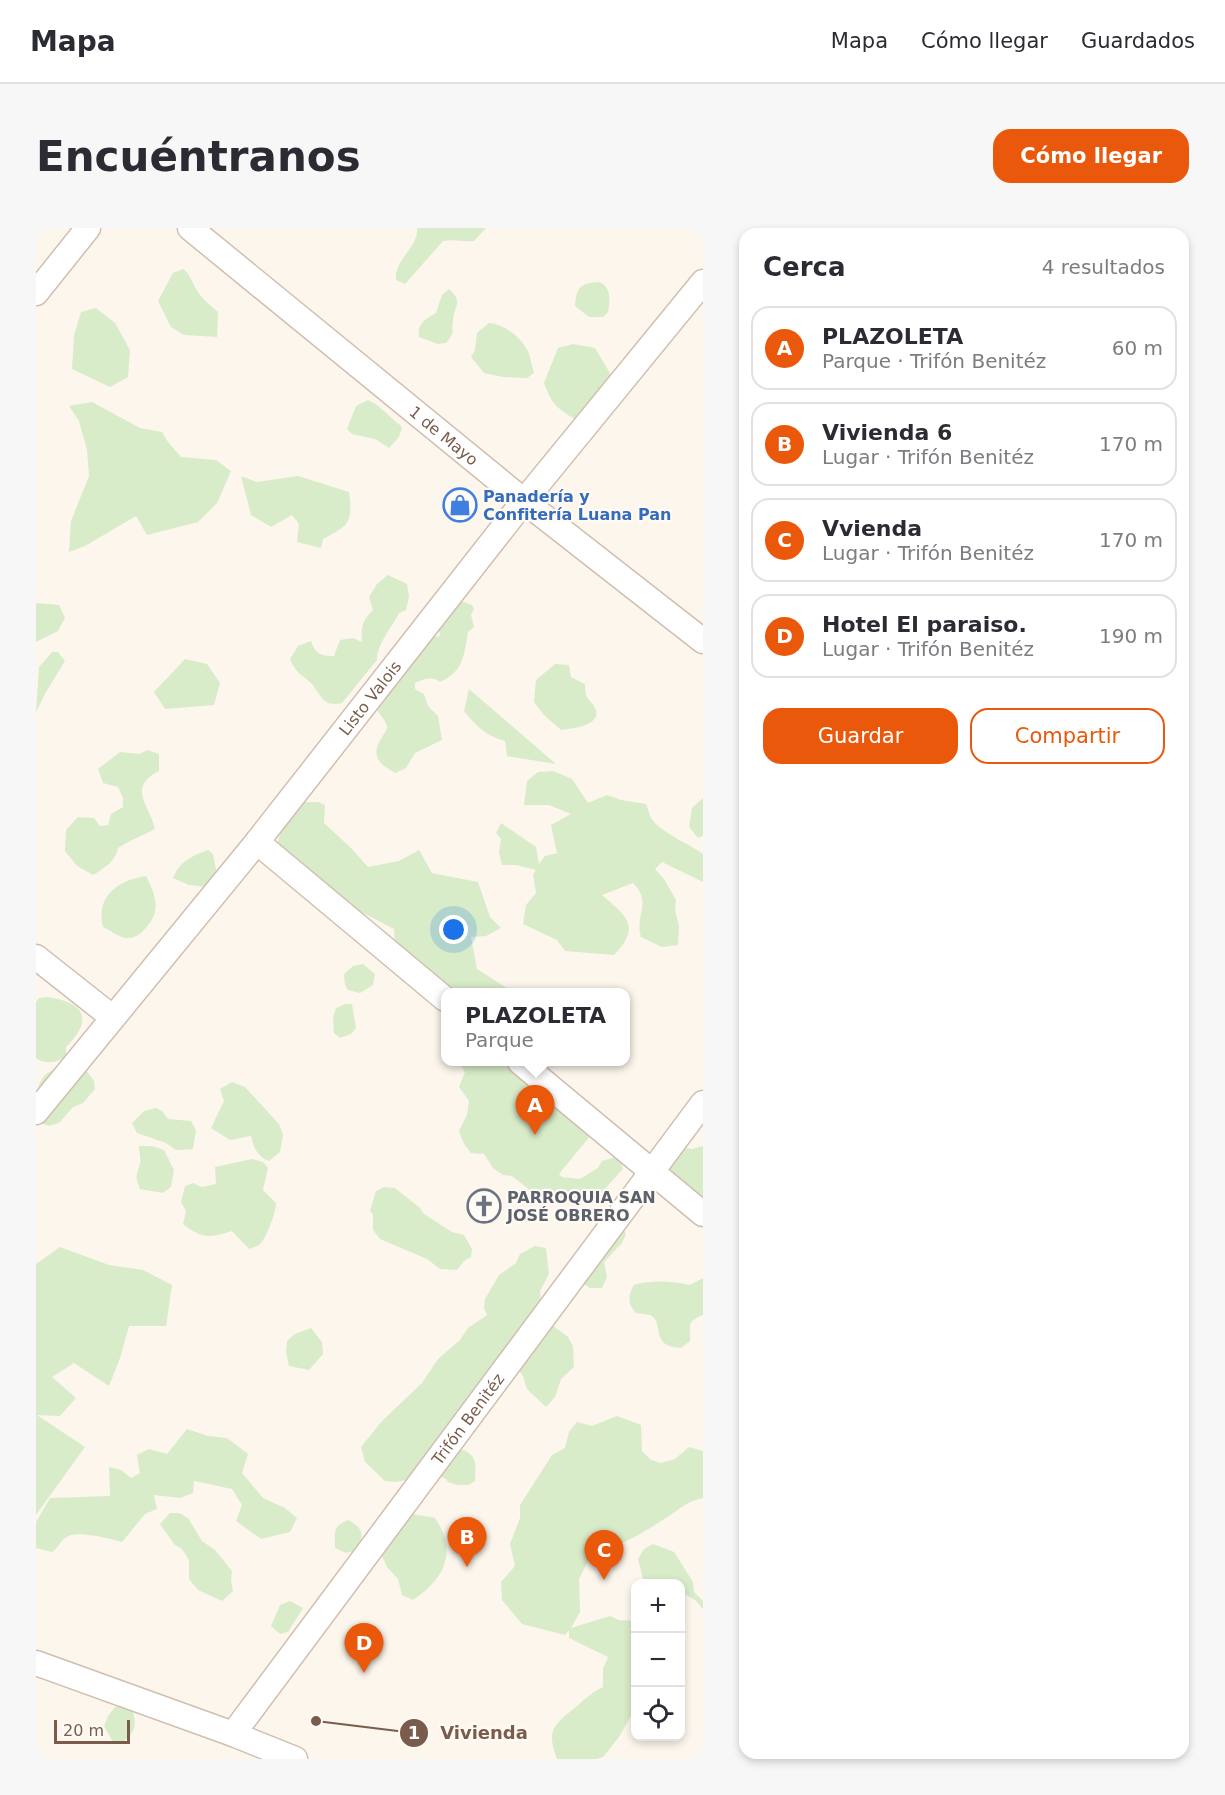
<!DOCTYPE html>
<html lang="es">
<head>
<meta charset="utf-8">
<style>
  :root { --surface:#fff; --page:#f7f7f7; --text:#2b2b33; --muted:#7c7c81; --line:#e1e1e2; --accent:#ea580c }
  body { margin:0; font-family:"DejaVu Sans",sans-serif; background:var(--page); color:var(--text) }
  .controls { position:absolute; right:18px; bottom:18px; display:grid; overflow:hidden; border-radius:12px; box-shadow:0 3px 9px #0003 }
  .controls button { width:54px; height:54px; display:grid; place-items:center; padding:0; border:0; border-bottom:2px solid var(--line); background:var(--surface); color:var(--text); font:30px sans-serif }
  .scale { position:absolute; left:18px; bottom:15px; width:76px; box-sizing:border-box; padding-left:6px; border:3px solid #7a5c4d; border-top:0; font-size:16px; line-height:21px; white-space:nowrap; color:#7a5c4d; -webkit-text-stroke:4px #fffaf3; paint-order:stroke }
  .you { position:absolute; left:418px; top:702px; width:21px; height:21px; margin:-15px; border:4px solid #fff; border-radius:50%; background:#1a73e8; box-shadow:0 0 0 9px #1a73e833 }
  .badge { display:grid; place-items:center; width:39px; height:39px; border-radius:50%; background:var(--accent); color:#fff; font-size:20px; font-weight:700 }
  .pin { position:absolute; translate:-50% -50px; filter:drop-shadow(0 2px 3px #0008) }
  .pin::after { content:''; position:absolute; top:32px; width:21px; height:18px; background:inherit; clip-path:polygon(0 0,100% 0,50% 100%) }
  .popup { position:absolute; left:405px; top:760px; width:189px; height:78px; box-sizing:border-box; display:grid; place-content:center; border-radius:12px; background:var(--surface); filter:drop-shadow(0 2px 4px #0005); font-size:20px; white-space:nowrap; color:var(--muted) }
  .popup b { font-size:22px; color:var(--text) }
  .popup::after { content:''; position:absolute; left:50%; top:100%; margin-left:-12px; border:12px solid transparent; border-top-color:var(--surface) }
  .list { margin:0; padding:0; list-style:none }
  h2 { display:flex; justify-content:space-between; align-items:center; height:78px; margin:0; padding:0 24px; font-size:26px }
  h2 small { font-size:20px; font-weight:400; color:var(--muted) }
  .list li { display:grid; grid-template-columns:39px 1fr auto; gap:18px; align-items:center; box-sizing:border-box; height:84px; margin:0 12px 12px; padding:0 12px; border:2px solid var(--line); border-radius:18px }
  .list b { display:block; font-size:22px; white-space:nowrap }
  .list p { margin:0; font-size:20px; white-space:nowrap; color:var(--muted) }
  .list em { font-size:20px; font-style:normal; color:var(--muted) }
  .actions { display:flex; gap:12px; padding:18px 24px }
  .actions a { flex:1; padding:14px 0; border:2px solid var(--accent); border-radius:18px; text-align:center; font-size:21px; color:var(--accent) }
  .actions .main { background:var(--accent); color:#fff }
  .icon { flex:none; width:33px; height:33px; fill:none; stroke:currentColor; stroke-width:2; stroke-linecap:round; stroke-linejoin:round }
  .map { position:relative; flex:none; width:667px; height:1531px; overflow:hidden; border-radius:18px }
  header { display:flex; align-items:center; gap:36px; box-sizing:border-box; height:84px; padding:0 30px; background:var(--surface); border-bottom:2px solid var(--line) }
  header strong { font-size:28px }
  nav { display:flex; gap:33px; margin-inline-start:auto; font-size:21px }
  .intro { display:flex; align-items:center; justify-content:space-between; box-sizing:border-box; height:144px; padding:0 36px }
  h1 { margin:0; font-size:42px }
  .button { padding:15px 27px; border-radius:18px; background:var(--accent); color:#fff; font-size:21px; font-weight:700 }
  main { display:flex; gap:36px; padding:0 36px }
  aside { flex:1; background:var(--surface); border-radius:18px; box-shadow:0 3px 9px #0003 }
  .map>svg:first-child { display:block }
  .green { fill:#d8ecc9 }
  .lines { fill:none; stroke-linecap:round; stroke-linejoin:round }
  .street-casing { stroke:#d1beb0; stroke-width:27 }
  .street { stroke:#fff; stroke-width:24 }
  .labels { text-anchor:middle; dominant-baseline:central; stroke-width:4.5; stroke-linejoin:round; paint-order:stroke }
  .street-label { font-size:16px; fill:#7a5c4d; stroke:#fffaf3 }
  .shop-label { font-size:16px; font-weight:bold; fill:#366cbe; stroke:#fffaf3; text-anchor:start }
  .worship-label { font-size:16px; font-weight:bold; fill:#5b616d; stroke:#fffaf3; text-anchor:start }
  .leader { fill:none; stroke:#7a5c4d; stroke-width:2 }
  .callout-dot { fill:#7a5c4d; stroke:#fffaf3; stroke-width:2 }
  .mark-label { font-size:18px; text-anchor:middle; font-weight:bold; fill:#fff }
  .callout-label { font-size:18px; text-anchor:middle; font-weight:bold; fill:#7a5c4d; stroke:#fffaf3; stroke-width:4.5; stroke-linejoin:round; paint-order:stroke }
</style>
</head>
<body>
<header>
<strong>Mapa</strong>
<nav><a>Mapa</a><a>Cómo llegar</a><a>Guardados</a></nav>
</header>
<div class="intro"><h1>Encuéntranos</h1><a class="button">Cómo llegar</a></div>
<main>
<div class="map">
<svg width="667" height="1531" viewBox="0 0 667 1531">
  <rect width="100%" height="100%" fill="#fdf6ec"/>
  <!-- green -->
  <path class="green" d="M381,0H450L438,13C427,14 418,11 407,13L369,56L360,52C358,31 383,19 381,0Z
    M147,41C154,46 154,50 158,57C164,69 172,76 182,84L181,109L148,107L135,99L122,73L137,45Z
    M563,54C576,59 574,73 572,84L567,89H553L539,78C540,59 545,55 563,54Z
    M413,61C428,75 418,76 417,93C415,106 420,102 410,115L402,116L383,109C381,96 389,91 400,85L406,67Z
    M60,80L79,95L94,122L92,149L74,159L36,141L38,107L45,84Z
    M453,95C469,96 488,111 493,126C495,132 496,139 498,145L491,150L467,149L448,145L435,129L439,122L441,105Z
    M537,116L559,120L575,147L569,173L539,191C520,180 516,176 508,155L522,120Z
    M332,172L341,177L366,199L363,209L353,220L339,211L316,206L311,201L320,178Z
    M56,174L104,200L126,204L132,214L145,229L180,232L195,243L181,275L162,294L111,307L100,288L49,318L33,324L35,293L53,248L51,222L43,193L33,178Z
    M205,248L221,254L262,248L313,264C317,295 313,297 287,311L285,320L261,314L263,296L256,287L235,299L215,287Z
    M352,347L371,356L373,369L370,382L363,385C356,400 341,415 341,432L306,475C286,479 286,468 276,456C265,445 261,447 254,431L262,418L275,413C279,426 285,428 298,428L304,412L317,410L326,414C325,400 326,392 337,382L333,369L341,356Z
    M425,373L436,377L438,381L435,387L438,399L432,404C428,427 428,443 404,454C396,448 388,451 379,455V461L388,466L392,478L402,488L406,512L379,525L370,540L359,545C355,542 350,540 347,537C329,521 353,505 351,498C347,486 340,488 340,472L378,435V430L397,409L404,408L403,401L414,383Z
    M0,375L23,377L29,390L22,403L0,414Z
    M16,424H22L29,433L10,464L0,484L3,439Z
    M149,431L171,436L184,455L178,477L129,481L118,464Z
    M519,436L533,437L535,449L549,456C549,475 555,470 560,482C565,498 534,501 525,502L508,487L498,474L500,452Z
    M433,461L520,536L471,528L469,513C450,508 440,498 428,483Z
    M112,522L123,526V543C90,560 114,577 119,601C106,608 94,612 82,620C80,633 67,641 57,647L41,638L29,623L30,602L42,589L58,590L64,598L72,597L75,586L87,579V570L82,559L67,555L62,541L84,524L103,526Z
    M517,543L536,551L552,575L571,567L585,572L610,576C612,580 613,586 615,590C625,605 652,615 667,626V654L626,634L619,641L628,651L640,672L639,682L643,698L642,717L626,719L605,709C598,687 617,675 597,655L566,667C590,688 606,698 578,727L529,723L521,712L487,696L490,677L500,665L497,646L500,642L480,637H466L463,624L465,611L460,605L465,595L500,619L503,636L509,628L521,625L515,597L535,586L513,577H488L491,553L502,544Z
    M667,570V608L662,610L653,599L656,580Z
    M268,574H282L289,577L288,595L315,620L332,639L363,633L383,622L396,645L442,654L454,689L465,700L450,708L435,709L441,741L477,764H412L359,714L358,701L312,677L241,616L250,588Z
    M172,622L177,626L181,646L172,659L153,657L137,650C144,633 156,628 172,622Z
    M110,648C121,670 126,685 106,704C101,708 95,711 89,710C81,708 74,702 67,699C59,668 83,652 110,648Z
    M327,736L339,746L337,757L324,765L312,762L309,757L308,746L317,738Z
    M12,769C49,775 58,791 30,819V828C21,835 10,837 0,830V774L3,770Z
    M309,776H316L320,800L315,806L304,810L298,805L297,789L300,780Z
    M428,834H449L451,837L455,834H473L476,844L487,850L545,869L552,876L559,902L523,946L526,949L544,951L562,940L566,933L583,928L587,941L564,966L510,975L508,966L504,970L476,948L467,947L457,940L448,926L435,925L428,916L423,903L431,887L433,873L423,859L429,844L425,838Z
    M46,836L58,853L59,861L47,875L37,879L23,895L13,898L0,893C0,853 1,840 46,836Z
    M196,854L209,859L243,896L247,907L244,924L233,933C221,928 218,920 215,908L194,912L175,900L188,873L184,861Z
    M120,880L126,883L132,891L155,893L160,902L157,921L140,922L130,915L101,905L96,895L108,883Z
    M103,918H116L128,922L138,942L135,959L127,965L104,961C98,945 101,949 104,935C105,930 103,923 103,918Z
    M635,918L656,921L667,918V993L629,955Z
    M216,931L227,934L232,940L227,962L240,975C240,984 230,1012 223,1017C220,1019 216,1020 213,1021L196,1003C174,1010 166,1011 147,996L150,983L145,974L149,958L157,955L166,959L180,956L179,939Z
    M348,959L359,960L384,980L388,986L416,1004L428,1007L436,1021L435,1029L428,1033L421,1042L404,1041L391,1031L344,1011L337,1002V986L334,983L340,963Z
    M585,997L590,1006L586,1015L568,1034L571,1049L566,1060H554L545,1054Z
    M499,1018L510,1020L513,1046L504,1063L505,1078L511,1093L532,1109L537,1118L538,1139L525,1151L519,1169L510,1179L491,1161L487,1148L476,1132L432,1170L431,1181L417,1219C442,1225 440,1233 439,1253L433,1257H421L412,1254L410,1251L398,1245L361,1254L349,1253L329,1234L325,1219L346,1193L386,1155L402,1131L424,1112L432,1100L451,1087L448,1080L449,1071L463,1047L480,1035L484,1026Z
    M24,1019L73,1037L107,1042L136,1057L130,1098H93L84,1130L73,1158L38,1135L16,1149L40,1170L24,1188L1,1187L49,1219L0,1287V1036Z
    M667,1050V1087C649,1094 655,1098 654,1113L645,1120C612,1118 630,1095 614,1087C610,1086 604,1086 600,1085C591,1076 592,1067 598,1057C617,1052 636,1053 654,1057Z
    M275,1100L286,1114L287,1126L273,1142L253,1138L250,1124L251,1113L259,1106Z
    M581,1188L605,1197L606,1223L615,1232L625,1235L639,1231L653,1219L667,1223V1270C649,1274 644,1281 630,1290C606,1305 584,1320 557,1323L543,1351L544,1384L535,1400L574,1388L583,1392L599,1393V1481L583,1509L567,1529L560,1531H521C510,1502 517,1497 540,1479C549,1471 556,1464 567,1459V1441L572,1429L533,1410V1402L529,1407L486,1396L466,1372L465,1354L479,1338L474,1316L484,1290V1277L516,1227L529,1220L533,1204L541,1194L556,1198Z
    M151,1201L172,1208L191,1210L212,1226L206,1245L227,1270L249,1280L261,1290L254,1304L225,1311L200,1293L206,1277L196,1261L158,1253L157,1265L144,1270L118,1267L121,1281L109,1286L86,1314C73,1311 40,1301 29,1310C24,1314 22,1320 16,1324L0,1320V1294L14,1270L74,1268L73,1239L85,1242L95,1250L104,1245L101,1227L113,1221L131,1226Z
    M134,1285H143L152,1290L166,1313L179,1322L196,1343L195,1352L197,1363L186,1373L162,1362L153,1351V1332L146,1321L138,1316L124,1296Z
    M377,1286L399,1290C422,1323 409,1351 377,1372L366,1367L362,1351L351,1339L342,1320L353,1287Z
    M312,1292C329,1301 329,1309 317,1323L310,1325L299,1320C299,1304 296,1299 312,1292Z
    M617,1316L638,1324L657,1354L658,1364L667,1373V1381L659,1372L645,1364L644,1356L640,1355L633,1351L610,1355L607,1351L602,1331L608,1321Z
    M254,1373L267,1380L252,1404L244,1406L235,1398L244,1377Z
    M79,1479H90L96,1482C102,1497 98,1508 84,1515L77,1514L68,1498L72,1488Z"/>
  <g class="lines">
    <defs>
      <g id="street">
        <path id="s1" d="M154,0L488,273L667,413"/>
        <path d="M0,65L52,0"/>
        <path d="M221,614L409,771"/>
        <path d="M0,729L76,789"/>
        <path d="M484,834L667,986"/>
        <path id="s2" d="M0,884L221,614L488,273L667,54"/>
        <path d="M0,1435L197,1506L259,1531"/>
        <path id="s3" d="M197,1506L667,875"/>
      </g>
    </defs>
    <!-- street casing -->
    <use href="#street" class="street-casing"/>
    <!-- street -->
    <use href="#street" class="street"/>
  </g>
  <!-- icons -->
  <defs>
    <symbol id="shop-ring" viewBox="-11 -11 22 22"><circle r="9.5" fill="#fffaf3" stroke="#3f7fe0" stroke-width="1.5"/><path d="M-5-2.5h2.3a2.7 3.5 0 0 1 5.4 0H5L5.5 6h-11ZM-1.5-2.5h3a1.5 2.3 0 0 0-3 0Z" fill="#3f7fe0"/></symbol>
    <symbol id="church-ring" viewBox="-11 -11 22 22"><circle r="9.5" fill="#fffaf3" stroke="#6b7280" stroke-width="1.5"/><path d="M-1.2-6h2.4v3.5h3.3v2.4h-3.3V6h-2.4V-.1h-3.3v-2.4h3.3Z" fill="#6b7280"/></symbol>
  </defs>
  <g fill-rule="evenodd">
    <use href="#shop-ring" x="405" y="258" width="38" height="38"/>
    <use href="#church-ring" x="429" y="959" width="38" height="38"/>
  </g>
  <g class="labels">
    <!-- street labels -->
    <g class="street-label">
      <text stroke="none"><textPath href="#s1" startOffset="328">1 de Mayo</textPath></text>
      <text stroke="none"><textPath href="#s2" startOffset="532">Listo Valois</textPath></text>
      <text stroke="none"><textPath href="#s3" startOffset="393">Trifón Benitéz</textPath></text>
    </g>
    <!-- shop labels -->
    <g class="shop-label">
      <text x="447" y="268">Panadería y<tspan x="447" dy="18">Confitería Luana Pan</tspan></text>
    </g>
    <!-- worship labels -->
    <g class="worship-label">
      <text x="471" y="969">PARROQUIA SAN<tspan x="471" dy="18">JOSÉ OBRERO</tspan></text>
    </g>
  </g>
  <!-- callouts -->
  <path class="leader" d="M280 1493L378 1505"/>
  <g class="callout-dot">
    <circle cx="280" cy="1493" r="6"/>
    <circle cx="378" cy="1505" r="15"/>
  </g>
  <g class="mark-label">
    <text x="378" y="1511">1</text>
  </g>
  <g class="callout-label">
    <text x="448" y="1511">Vivienda</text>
  </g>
</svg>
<div class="controls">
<button>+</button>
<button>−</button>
<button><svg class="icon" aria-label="locate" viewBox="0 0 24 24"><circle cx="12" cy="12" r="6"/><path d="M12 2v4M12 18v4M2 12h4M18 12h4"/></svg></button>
</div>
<div class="scale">20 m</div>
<div class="you"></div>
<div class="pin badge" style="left:499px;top:907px">A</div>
<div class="popup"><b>PLAZOLETA</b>Parque</div>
<div class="pin badge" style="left:431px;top:1339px">B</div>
<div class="pin badge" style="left:568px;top:1352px">C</div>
<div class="pin badge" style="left:328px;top:1445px">D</div>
</div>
<aside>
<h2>Cerca<small>4 resultados</small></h2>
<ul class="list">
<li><span class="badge">A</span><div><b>PLAZOLETA</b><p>Parque · Trifón Benitéz</p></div><em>60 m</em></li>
<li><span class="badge">B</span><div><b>Vivienda 6</b><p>Lugar · Trifón Benitéz</p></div><em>170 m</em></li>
<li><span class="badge">C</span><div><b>Vvienda</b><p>Lugar · Trifón Benitéz</p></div><em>170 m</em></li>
<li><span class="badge">D</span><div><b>Hotel El paraiso.</b><p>Lugar · Trifón Benitéz</p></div><em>190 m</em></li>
</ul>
<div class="actions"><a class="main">Guardar</a><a>Compartir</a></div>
</aside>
</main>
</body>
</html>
